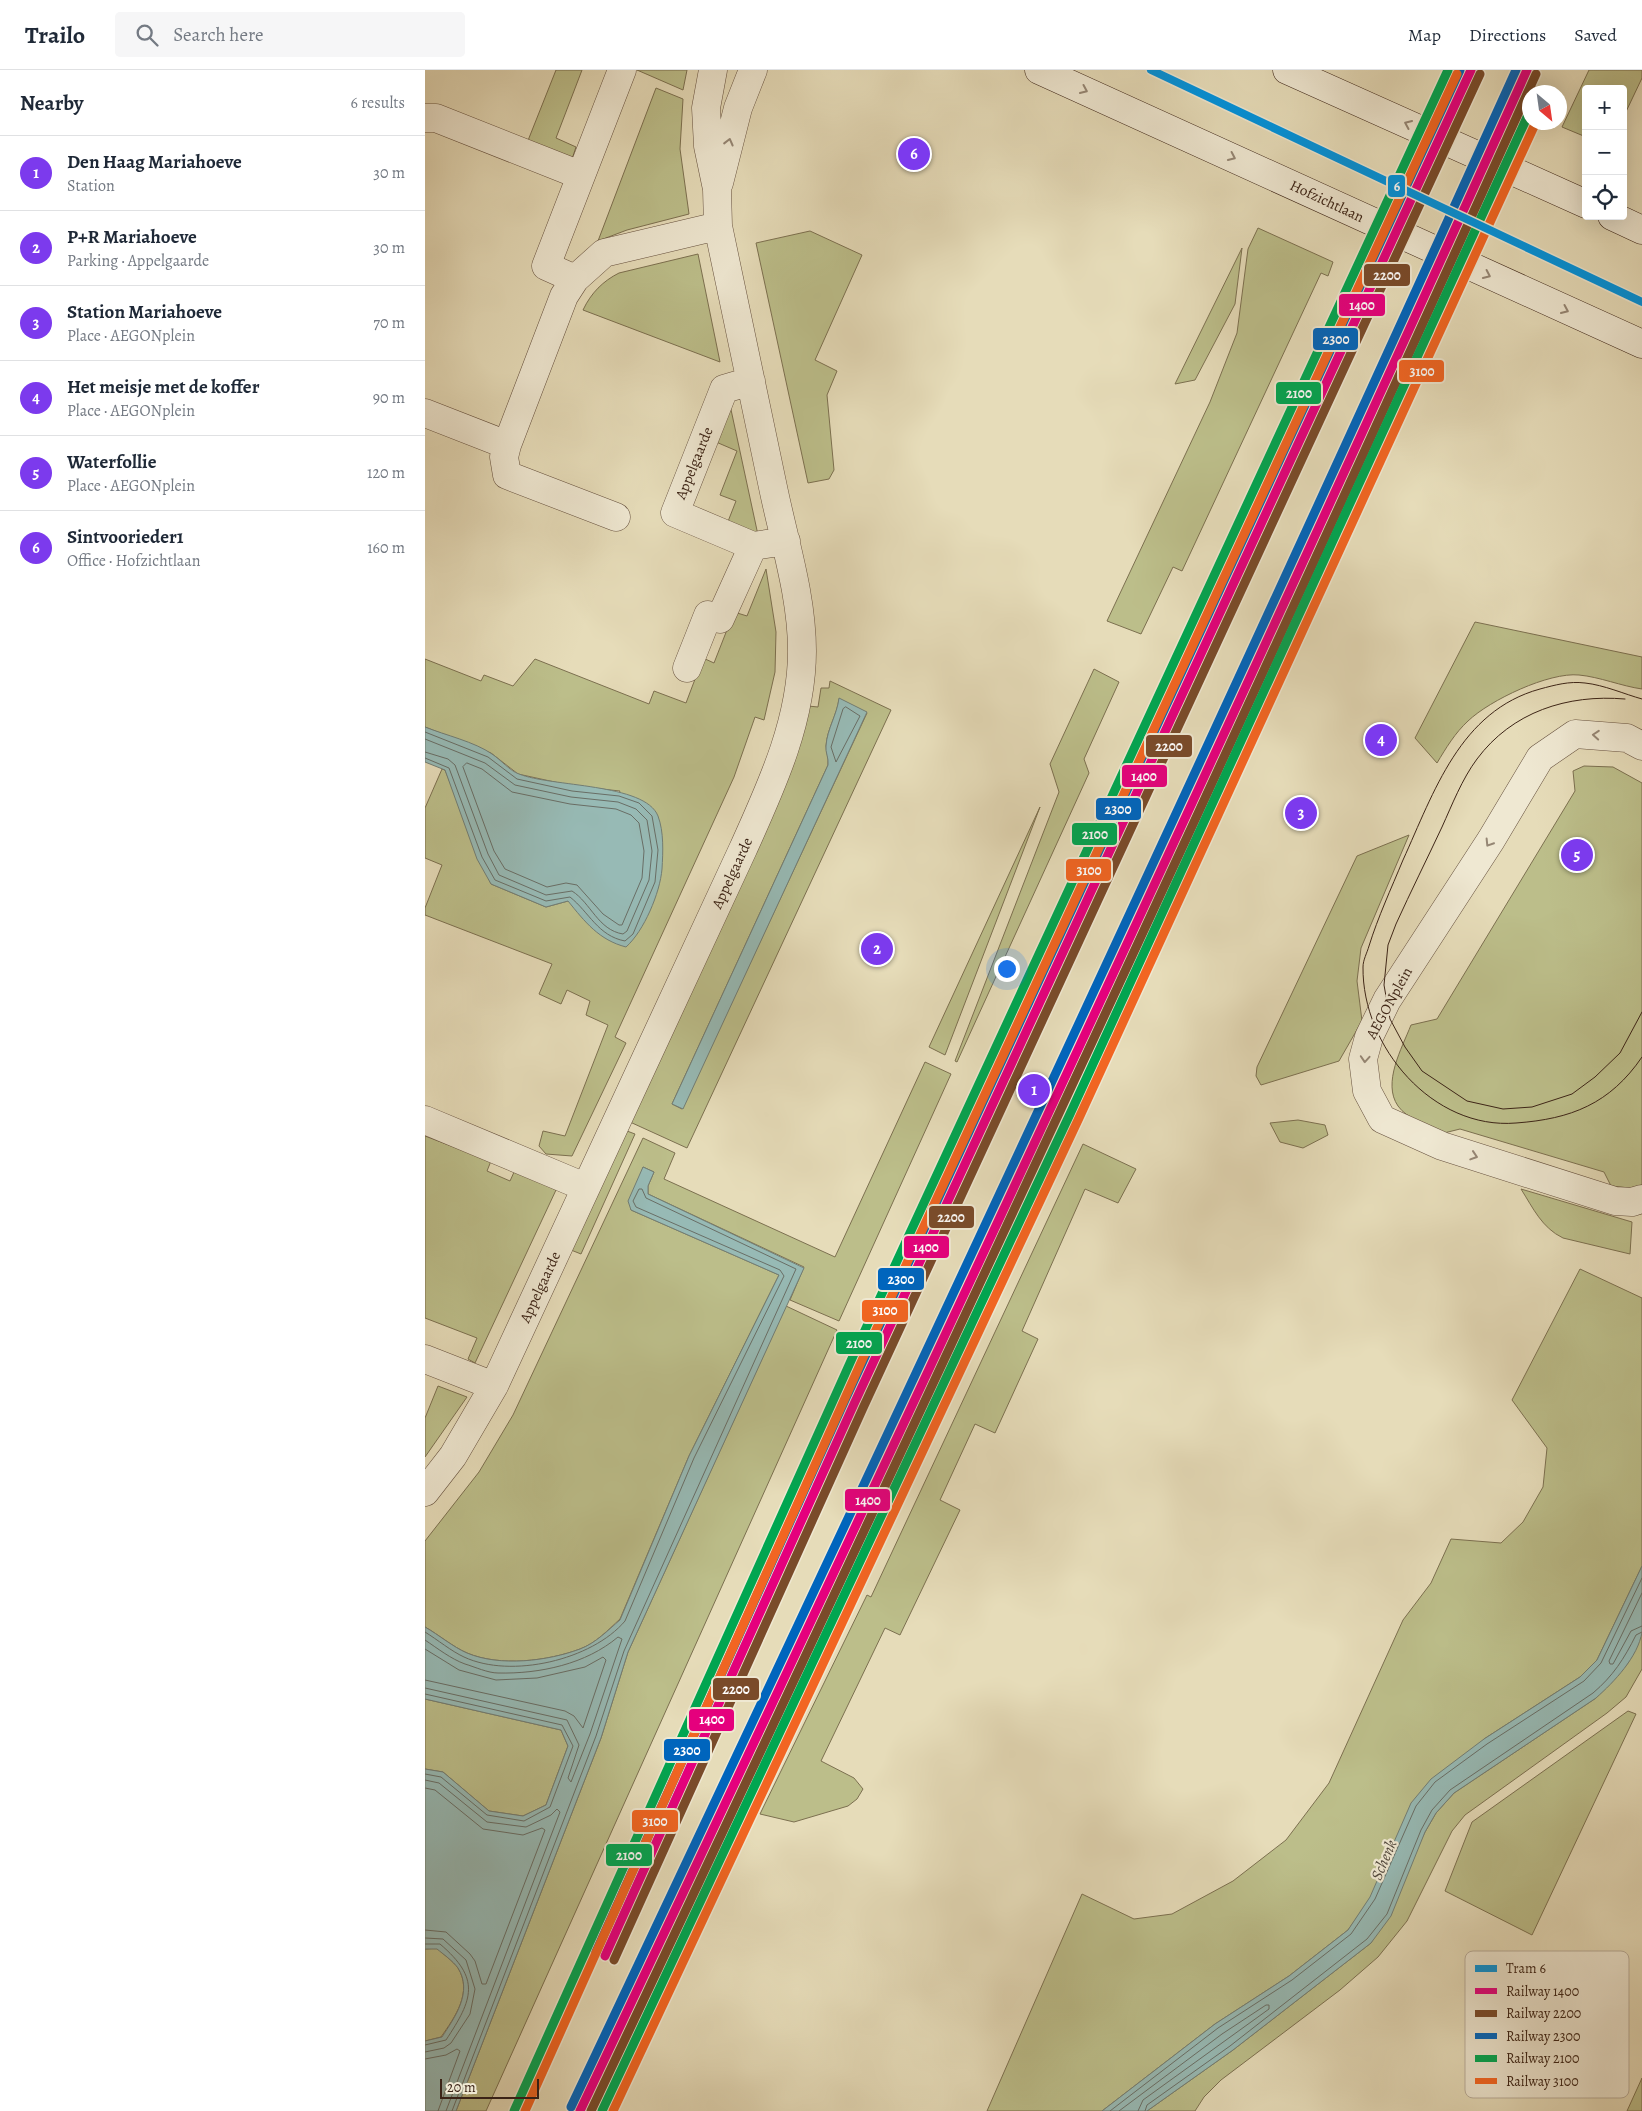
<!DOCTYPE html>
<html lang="en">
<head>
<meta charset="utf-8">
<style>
  :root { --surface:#fff; --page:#f6f6f7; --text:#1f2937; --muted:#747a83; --line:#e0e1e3; --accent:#7c3aed }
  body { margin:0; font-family:Alegreya,serif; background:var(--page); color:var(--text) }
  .controls { position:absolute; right:15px; top:15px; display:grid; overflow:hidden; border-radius:5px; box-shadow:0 5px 20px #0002 }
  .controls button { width:45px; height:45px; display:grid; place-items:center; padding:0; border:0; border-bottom:1px solid var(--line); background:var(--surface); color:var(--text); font:25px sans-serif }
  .compass { position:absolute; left:1097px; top:15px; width:45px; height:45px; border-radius:50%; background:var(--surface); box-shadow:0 5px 20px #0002; rotate:151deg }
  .scale { position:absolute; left:15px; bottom:12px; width:99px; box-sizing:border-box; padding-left:5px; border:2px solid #3b2316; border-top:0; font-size:14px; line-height:18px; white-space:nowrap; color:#3b2316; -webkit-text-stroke:4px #efe8d2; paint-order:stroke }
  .you { position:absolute; left:581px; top:898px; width:18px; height:18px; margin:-12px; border:4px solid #fff; border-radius:50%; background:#1a73e8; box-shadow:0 0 0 8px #1a73e833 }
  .badge { display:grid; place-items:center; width:32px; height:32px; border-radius:50%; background:var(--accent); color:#fff; font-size:16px; font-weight:700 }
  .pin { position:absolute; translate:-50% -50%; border:2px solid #fff; box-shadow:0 1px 5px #0006 }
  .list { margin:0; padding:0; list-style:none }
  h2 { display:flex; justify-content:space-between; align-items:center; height:65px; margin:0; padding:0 20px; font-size:21px }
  h2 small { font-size:16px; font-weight:400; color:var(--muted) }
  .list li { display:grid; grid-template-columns:32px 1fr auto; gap:15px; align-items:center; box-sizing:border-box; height:75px; padding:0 20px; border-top:1px solid var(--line) }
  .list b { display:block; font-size:19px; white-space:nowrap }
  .list p { margin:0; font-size:16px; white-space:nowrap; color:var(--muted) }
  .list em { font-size:16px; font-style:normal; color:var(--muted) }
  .icon { flex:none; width:28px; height:28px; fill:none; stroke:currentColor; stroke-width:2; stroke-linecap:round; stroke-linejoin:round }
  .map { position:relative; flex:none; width:1217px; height:2041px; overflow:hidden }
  header { display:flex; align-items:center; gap:30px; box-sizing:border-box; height:70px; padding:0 25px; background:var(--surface); border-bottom:1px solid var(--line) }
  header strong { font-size:24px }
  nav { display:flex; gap:28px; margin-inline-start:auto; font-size:18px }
  .search { width:350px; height:45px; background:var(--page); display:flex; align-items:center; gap:12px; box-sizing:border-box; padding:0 18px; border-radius:5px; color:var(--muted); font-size:19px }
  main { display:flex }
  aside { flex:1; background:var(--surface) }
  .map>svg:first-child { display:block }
  .green { fill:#bcbe8a; stroke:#7c7050; fill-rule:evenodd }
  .water { fill:#97bab5; stroke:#727e75 }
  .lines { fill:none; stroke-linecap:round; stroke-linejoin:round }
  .shore { stroke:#696e66; stroke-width:1 }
  .street-casing { stroke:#66513f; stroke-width:29 }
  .secondary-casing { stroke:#3b2316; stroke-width:29 }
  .street { stroke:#efe8d2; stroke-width:28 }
  .secondary { stroke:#efe8d2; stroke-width:28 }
  .tram { stroke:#3b2316; stroke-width:1 }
  .rail-1-casing { stroke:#efe8d2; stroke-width:12 }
  .rail-2-casing { stroke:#efe8d2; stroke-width:12 }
  .rail-3-casing { stroke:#efe8d2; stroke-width:12 }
  .rail-4-casing { stroke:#efe8d2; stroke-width:12 }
  .rail-5-casing { stroke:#efe8d2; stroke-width:12 }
  .rail-1 { stroke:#e5007d; stroke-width:9 }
  .rail-2 { stroke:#7a4b2a; stroke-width:9 }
  .rail-3 { stroke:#0065bd; stroke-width:9 }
  .rail-4 { stroke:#00a651; stroke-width:9 }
  .rail-5 { stroke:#f26522; stroke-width:9 }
  .tram-1-casing { stroke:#efe8d2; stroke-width:11 }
  .tram-1 { stroke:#0093de; stroke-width:8 }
  .oneway { stroke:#958674 }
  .labels { text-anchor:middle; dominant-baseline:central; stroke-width:4.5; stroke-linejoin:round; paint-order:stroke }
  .street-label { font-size:15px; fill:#3b2316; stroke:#efe8d2 }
  .water-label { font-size:16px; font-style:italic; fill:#52493e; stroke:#efe8d2 }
  .key { fill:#efe8d2; stroke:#b9ad9a; stroke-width:1 }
  .key-label { font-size:14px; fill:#3b2316 }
  .line-badge { stroke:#efe8d2; stroke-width:2 }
  .badge-label { font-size:14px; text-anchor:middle; font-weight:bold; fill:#fff }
</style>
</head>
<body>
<header>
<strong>Trailo</strong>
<div class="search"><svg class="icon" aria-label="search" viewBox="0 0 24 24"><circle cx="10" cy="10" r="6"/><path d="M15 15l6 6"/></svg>Search here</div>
<nav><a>Map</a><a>Directions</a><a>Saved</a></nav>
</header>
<main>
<aside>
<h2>Nearby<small>6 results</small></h2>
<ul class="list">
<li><span class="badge">1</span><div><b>Den Haag Mariahoeve</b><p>Station</p></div><em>30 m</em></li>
<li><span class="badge">2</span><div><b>P+R Mariahoeve</b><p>Parking · Appelgaarde</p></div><em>30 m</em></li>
<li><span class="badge">3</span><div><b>Station Mariahoeve</b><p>Place · AEGONplein</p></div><em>70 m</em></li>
<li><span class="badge">4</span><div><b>Het meisje met de koffer</b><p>Place · AEGONplein</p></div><em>90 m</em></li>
<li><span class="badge">5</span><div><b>Waterfollie</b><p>Place · AEGONplein</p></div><em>120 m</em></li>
<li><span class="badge">6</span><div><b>Sintvoorieder1</b><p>Office · Hofzichtlaan</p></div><em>160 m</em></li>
</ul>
</aside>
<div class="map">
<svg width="1217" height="2041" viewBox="0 0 1217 2041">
  <rect width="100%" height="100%" fill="#e6dcb9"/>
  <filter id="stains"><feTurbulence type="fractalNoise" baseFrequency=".004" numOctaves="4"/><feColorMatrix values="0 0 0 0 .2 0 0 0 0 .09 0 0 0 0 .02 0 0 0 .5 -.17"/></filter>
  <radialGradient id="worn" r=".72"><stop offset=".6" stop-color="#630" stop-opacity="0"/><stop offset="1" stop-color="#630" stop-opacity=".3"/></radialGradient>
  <!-- green -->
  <path class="green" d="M131,0H157L131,68L151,77L147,89L102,73Z
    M212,0H262L258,20Z
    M1164,0H1217V8L1198,48V19H1161V67L1137,57Z
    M231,18L258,29L255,79L264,144L202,160L173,171Z
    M833,158L908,192L903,206L896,203L757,501L748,497L716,564L682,551L785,332L812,263L823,179Z
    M385,161L437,185L390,290L412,301L402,325L409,400L404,409L383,413L331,173Z
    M817,178L810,234L770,310L750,314Z
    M273,184L295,292L158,240C166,223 178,211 194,203Z
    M305,335L333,465L302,454L311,431L295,425L312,381L291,372Z
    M341,499L351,562L350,602L339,650L330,647L309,707L190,967L201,973L147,1086L121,1084L114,1076L118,1061L140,1066L183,955L161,945L165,931L142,920L136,934L114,924L127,894L0,845V838L17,795L0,788V738L17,699L20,700L66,814L121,837L143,831L195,721L148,716L93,704L66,683L0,657V589L56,611L59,605L88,616L110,589L224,634L229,621L261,633L278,588L289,593L309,542L322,546Z
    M1050,552L1217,587V619C1196,616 1175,607 1154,605C1124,602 1065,630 1043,651C1030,663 1021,678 1012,693L990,668Z
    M669,599L694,612L659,689L664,703L532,992L530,991L634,722L625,694Z
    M405,611L466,640L262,1078L205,1052L383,636L393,637L396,618H404ZM414,629L442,643L257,1039L247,1034L403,695C404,688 401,682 401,676C402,659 412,645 414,629Z
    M1159,696L1188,697L1217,713V1115L1205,1118L1186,1116L1179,1102L1035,1059L1019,1063C1004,1056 982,1049 973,1036C957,1013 977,978 986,955L1012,949L1150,721L1148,701Z
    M615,737L520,985L504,977Z
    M984,765L936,878L932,911L937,951L914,991L836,1015L831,1006L832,997L932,786Z
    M500,992L526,1004L414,1251L365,1230L379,1197L223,1124V1116L229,1102L218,1097L206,1140L354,1205L264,1386L195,1549C183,1560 171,1573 155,1579C123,1591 75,1597 42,1583C28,1577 14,1565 0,1557V1471L54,1402L88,1345L218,1068L250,1083L239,1109L410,1187Z
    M873,1050L900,1055L903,1065L878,1078L855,1072L845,1053Z
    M202,1061L210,1064L156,1184L146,1180Z
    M0,1066L66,1091L62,1101L85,1111L90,1100L131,1120L50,1293L43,1289L52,1268L0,1248Z
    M658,1074L711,1099L693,1133L660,1119L597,1261L613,1269L570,1363L550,1354L515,1430L535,1440L475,1565L460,1558L396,1691L429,1708L438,1719L432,1729L423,1736L369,1752L335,1744L442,1525L446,1527Z
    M1096,1119L1207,1152L1205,1184L1138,1168C1117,1158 1108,1138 1096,1119Z
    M1155,1199L1217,1228V1496L1172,1590L1155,1607L1059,1669L923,1860L864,1906L790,1954L677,2041H562L657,1824L709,1849L747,1844L808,1811L861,1770L904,1713L978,1550L1006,1513L1026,1469L1076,1473L1098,1452L1118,1417L1122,1378L1087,1330Z
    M361,1236L412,1260L61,2041H31L176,1668L203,1582Z
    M13,1316L42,1327L0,1387V1348Z
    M1217,1563V1599L1201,1627L1182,1643L1040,1745L1027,1761L982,1851L953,1887L915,1920L796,2010L779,2027L770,2041H722L808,1980L946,1873L1000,1762L1011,1743L1029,1723L1171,1628L1203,1593Z
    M0,1629L136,1660L143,1676L121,1735L98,1746L64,1741L18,1702L0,1699Z
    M1203,1641L1211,1644L1107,1865L1020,1821L1047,1752Z
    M12,1878C18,1884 28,1891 33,1898C48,1922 30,1947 16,1967L0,1971V1879Z
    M1217,2008V2041H1202Z"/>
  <!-- water -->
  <path class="water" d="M414,628L442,642L258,1039L247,1034L403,695C404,688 400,682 401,676C402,659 412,645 414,628Z
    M0,657C20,665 50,672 67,684C76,690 85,701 94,704C126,717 220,713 233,746C239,762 238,782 237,799C235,823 219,861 201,877C174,870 160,852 143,831L121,837L66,814L52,789L20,700L0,692Z
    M218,1097L229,1102L223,1116V1124L379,1198L203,1582L176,1668L31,2041H0V1971L17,1967C30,1947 48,1922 33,1898C28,1891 18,1884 12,1879H0V1699L18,1702L64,1741L98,1746L121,1735L143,1676L136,1660L0,1629V1557C14,1565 28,1577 42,1583C75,1597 123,1591 155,1579C171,1573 183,1560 195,1550L264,1386L354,1205L206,1140L203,1131Z
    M1217,1496C1217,1517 1217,1541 1217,1562C1213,1587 1189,1612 1171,1628L1029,1723L1011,1743L1000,1762L966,1846L946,1873L808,1980L722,2041H677L790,1954L864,1906L923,1860L945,1827L986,1733L1006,1709L1059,1669L1155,1607L1172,1590Z"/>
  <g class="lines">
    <!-- shore -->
    <path class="shore" d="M421,637L435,646L411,692L406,677L418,639Z
      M0,662L63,687L92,709L147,721L194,726L214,733L227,746L233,780L230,812L208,864L200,871C173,866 164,842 145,827L121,831L70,810L57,787L24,698L0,688
      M0,669L60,693L90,715L146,727L193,732L211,739L222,750L227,781L224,810L202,861L198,864C173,860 166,833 147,821L121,825L74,805L63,784L30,695L23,689L0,682
      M42,693L57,699L87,722L145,734L191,739L206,745L214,753L219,781L217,808L197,855H194L178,844L152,815L141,813L122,817L80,799L69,781L38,697Z
      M1217,1523L1184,1591L1185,1594H1188L1206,1561L1217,1556
      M0,1562C13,1570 26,1581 39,1587C86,1609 167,1590 200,1551L269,1388L359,1206L355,1200L211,1137L208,1131L214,1119H217L221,1128L371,1199L199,1581L171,1666L27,2041
      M0,1570C12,1578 26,1589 40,1594C50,1597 63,1603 73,1603C115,1604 161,1594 193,1567L197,1569L165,1664L146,1712L143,1708L154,1675L142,1650L0,1618
      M0,1579L34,1600L71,1610L112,1608L160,1597L178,1587L181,1590L158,1658L149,1646L140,1641L0,1610
      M0,1624L137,1655L148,1676L125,1737L99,1751L62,1745L16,1707L0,1704
      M0,1710L14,1713L62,1752L101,1757L126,1745L132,1739L135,1742L21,2041
      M0,1718L10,1720L58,1759L98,1765L117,1758L120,1760L61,1914H57L50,1891L45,1884L21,1862L0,1860
      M0,1868L18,1869L41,1890L50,1919L45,1944L26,1973L19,1978L0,1982
      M0,1874H15C56,1909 48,1929 21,1970L0,1975
      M0,1989L21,1985L32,1979L35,1981L13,2041
      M685,2041L793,1958L867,1910L926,1864L950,1829L991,1736L1010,1712L1062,1674L1159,1611L1176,1593L1217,1508
      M694,2041L797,1964L841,1935H844V1939L718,2030L713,2041
      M720,2041L722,2035L805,1976L942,1869L962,1844L996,1760L1007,1740L1025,1720L1168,1623C1188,1606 1199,1589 1211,1565L1217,1562"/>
    <defs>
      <path id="street" d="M0,48H11L155,105
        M294,113L313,38L328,0
        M150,209L121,196L197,0
        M326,311L299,319L250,443L328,476L361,471
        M0,343L82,375L139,226L150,209L179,183L293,156
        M82,375L79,387L82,405L191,447
        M262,598L283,545L295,549L328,476
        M1217,676L1202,668L1150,664L1115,688L1066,770L962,930L944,967L938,989L942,1021L957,1049L1017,1076L1190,1131L1207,1132L1217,1129
        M0,1050L160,1117
        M0,1289L69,1316
        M0,1422L28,1386L69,1316L318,779C346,717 377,651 377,581C377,527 360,474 349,422C330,333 312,244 293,156L292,119L283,76L281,38L288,0"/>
      <path id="secondary" d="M614,0L1217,274
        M862,0L1161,134
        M1187,146L1217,160"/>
    </defs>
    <!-- street casing -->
    <use href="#street" class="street-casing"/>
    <!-- secondary casing -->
    <use href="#secondary" class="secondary-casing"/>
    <!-- street -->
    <use href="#street" class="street"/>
    <!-- secondary -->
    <use href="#secondary" class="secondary"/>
    <!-- tram -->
    <path class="tram" d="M1200,629C1142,624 1087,642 1052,689C1037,709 1027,735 1017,757C1002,789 986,821 971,854L963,875L959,915L965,949L980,977L997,1001L1042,1031L1078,1039L1107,1037L1147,1024L1170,1007L1195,983L1217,942
      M1217,629C1199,624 1179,615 1160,613C1144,611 1130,615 1115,619C1035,641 1009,722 978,790C966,819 953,847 944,876C942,883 938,890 938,897C937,977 1008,1060 1091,1053C1146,1049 1185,1034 1217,987"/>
    <defs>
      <path id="rail-1" d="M180,1886L429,1334L1046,0
        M155,2041C476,1363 793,684 1102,0"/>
      <path id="rail-2" d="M189,1890L438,1338L1055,4
        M166,2041C486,1364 803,686 1111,4"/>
      <path id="rail-3" d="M171,1882L420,1330L1035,0
        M146,2037C466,1360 783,682 1091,0"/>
      <path id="rail-4" d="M89,2041L429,1284L1023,0
        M177,2041L645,1044L1104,43"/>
      <path id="rail-5" d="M100,2041L438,1288L1032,4
        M188,2041L654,1048L1111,52"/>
    </defs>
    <!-- rail-1 casing -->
    <use href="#rail-1" class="rail-1-casing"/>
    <!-- rail-2 casing -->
    <use href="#rail-2" class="rail-2-casing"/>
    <!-- rail-3 casing -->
    <use href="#rail-3" class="rail-3-casing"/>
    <!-- rail-4 casing -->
    <use href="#rail-4" class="rail-4-casing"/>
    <!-- rail-5 casing -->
    <use href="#rail-5" class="rail-5-casing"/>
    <!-- rail-1 -->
    <use href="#rail-1" class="rail-1"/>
    <!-- rail-2 -->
    <use href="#rail-2" class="rail-2"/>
    <!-- rail-3 -->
    <use href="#rail-3" class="rail-3"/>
    <!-- rail-4 -->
    <use href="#rail-4" class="rail-4"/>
    <!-- rail-5 -->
    <use href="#rail-5" class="rail-5"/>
    <defs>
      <path id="tram-1" d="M726,0L1217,232"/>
    </defs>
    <!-- tram-1 casing -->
    <use href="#tram-1" class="tram-1-casing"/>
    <!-- tram-1 -->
    <use href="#tram-1" class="tram-1"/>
  </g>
  <!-- one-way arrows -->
  <defs><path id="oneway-chevron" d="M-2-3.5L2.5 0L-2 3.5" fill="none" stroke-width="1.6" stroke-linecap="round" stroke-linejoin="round" transform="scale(1.25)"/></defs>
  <g class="oneway">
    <use href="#oneway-chevron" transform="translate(659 20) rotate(24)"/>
    <use href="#oneway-chevron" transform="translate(983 54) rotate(-156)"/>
    <use href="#oneway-chevron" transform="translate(304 72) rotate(-76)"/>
    <use href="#oneway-chevron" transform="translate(807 87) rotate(25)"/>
    <use href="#oneway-chevron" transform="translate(1062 205) rotate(25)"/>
    <use href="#oneway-chevron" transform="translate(1140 240) rotate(24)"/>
    <use href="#oneway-chevron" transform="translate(1171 665) rotate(-176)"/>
    <use href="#oneway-chevron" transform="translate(1064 773) rotate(122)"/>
    <use href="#oneway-chevron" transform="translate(940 989) rotate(94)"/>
    <use href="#oneway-chevron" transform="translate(1049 1086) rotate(18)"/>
  </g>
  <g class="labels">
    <!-- street labels -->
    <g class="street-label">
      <text transform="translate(902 131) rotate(25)">Hofzichtlaan</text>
      <text transform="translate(269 393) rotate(-68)">Appelgaarde</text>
      <text transform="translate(307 803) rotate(-65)">Appelgaarde</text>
      <text transform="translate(964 933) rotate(-61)">AEGONplein</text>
      <text transform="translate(115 1217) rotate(-65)">Appelgaarde</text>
    </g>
    <!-- water labels -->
    <g class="water-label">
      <text transform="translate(959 1790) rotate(-67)">Schenk</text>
    </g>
  </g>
  <!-- legend -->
  <rect x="1040" y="1881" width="164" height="147" rx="8" class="key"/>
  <rect x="1050" y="1895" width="22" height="7" fill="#0093de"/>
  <rect x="1050" y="1918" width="22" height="6" fill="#e5007d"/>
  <rect x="1050" y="1940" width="22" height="7" fill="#7a4b2a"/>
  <rect x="1050" y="1963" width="22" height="6" fill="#0065bd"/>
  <rect x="1050" y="1985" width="22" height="7" fill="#00a651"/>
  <rect x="1050" y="2008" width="22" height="6" fill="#f26522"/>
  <g class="key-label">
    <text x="1081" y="1903">Tram 6</text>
    <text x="1081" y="1926">Railway 1400</text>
    <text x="1081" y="1948">Railway 2200</text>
    <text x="1081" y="1971">Railway 2300</text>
    <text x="1081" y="1993">Railway 2100</text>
    <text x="1081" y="2016">Railway 3100</text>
  </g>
  <g class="line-badge">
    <rect x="962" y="104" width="19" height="24" rx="5" fill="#0093de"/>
    <rect x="938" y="193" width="48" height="24" rx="5" fill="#7a4b2a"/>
    <rect x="913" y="223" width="48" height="24" rx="5" fill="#e5007d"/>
    <rect x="887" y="257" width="47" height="24" rx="5" fill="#0065bd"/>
    <rect x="973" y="289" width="47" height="24" rx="5" fill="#f26522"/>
    <rect x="850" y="311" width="47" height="24" rx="5" fill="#00a651"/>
    <rect x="720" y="664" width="48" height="24" rx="5" fill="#7a4b2a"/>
    <rect x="696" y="694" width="47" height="24" rx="5" fill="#e5007d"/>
    <rect x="670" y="727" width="47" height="24" rx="5" fill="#0065bd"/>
    <rect x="646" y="752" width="47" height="24" rx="5" fill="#00a651"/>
    <rect x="640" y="788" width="47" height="24" rx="5" fill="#f26522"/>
    <rect x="503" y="1135" width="47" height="24" rx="5" fill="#7a4b2a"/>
    <rect x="478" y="1165" width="47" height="24" rx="5" fill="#e5007d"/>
    <rect x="452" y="1197" width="48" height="24" rx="5" fill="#0065bd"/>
    <rect x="436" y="1229" width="48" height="24" rx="5" fill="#f26522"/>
    <rect x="410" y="1261" width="48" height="24" rx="5" fill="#00a651"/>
    <rect x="419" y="1418" width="47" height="24" rx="5" fill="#e5007d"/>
    <rect x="287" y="1607" width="48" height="24" rx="5" fill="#7a4b2a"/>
    <rect x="263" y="1638" width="47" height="24" rx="5" fill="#e5007d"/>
    <rect x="238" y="1668" width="48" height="24" rx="5" fill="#0065bd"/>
    <rect x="206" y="1739" width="48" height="24" rx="5" fill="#f26522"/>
    <rect x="180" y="1773" width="48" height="24" rx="5" fill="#00a651"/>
  </g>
  <g class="badge-label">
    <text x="972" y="121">6</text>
    <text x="962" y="210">2200</text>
    <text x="937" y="240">1400</text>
    <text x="911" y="274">2300</text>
    <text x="997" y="306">3100</text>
    <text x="874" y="328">2100</text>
    <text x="744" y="681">2200</text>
    <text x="719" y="711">1400</text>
    <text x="693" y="744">2300</text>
    <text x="670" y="769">2100</text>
    <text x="664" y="805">3100</text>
    <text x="526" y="1152">2200</text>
    <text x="501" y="1182">1400</text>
    <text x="476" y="1214">2300</text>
    <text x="460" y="1245">3100</text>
    <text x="434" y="1278">2100</text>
    <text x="443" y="1435">1400</text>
    <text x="311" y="1624">2200</text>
    <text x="287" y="1654">1400</text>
    <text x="262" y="1685">2300</text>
    <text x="230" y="1756">3100</text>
    <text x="204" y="1790">2100</text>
  </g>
  <rect width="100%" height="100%" filter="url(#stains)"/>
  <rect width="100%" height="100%" fill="url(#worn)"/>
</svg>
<div class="controls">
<button>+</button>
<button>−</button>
<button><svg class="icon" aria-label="locate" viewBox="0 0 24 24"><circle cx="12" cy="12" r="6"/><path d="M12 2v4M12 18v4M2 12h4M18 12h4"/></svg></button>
</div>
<svg class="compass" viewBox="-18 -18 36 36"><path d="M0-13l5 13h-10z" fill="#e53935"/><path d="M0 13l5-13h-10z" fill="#747a83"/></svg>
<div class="scale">20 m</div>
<div class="you"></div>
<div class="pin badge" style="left:609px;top:1020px">1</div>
<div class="pin badge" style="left:452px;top:879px">2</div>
<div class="pin badge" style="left:876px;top:743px">3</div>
<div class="pin badge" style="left:956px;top:670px">4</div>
<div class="pin badge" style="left:1152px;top:785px">5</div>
<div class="pin badge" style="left:489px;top:84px">6</div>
</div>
</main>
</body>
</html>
